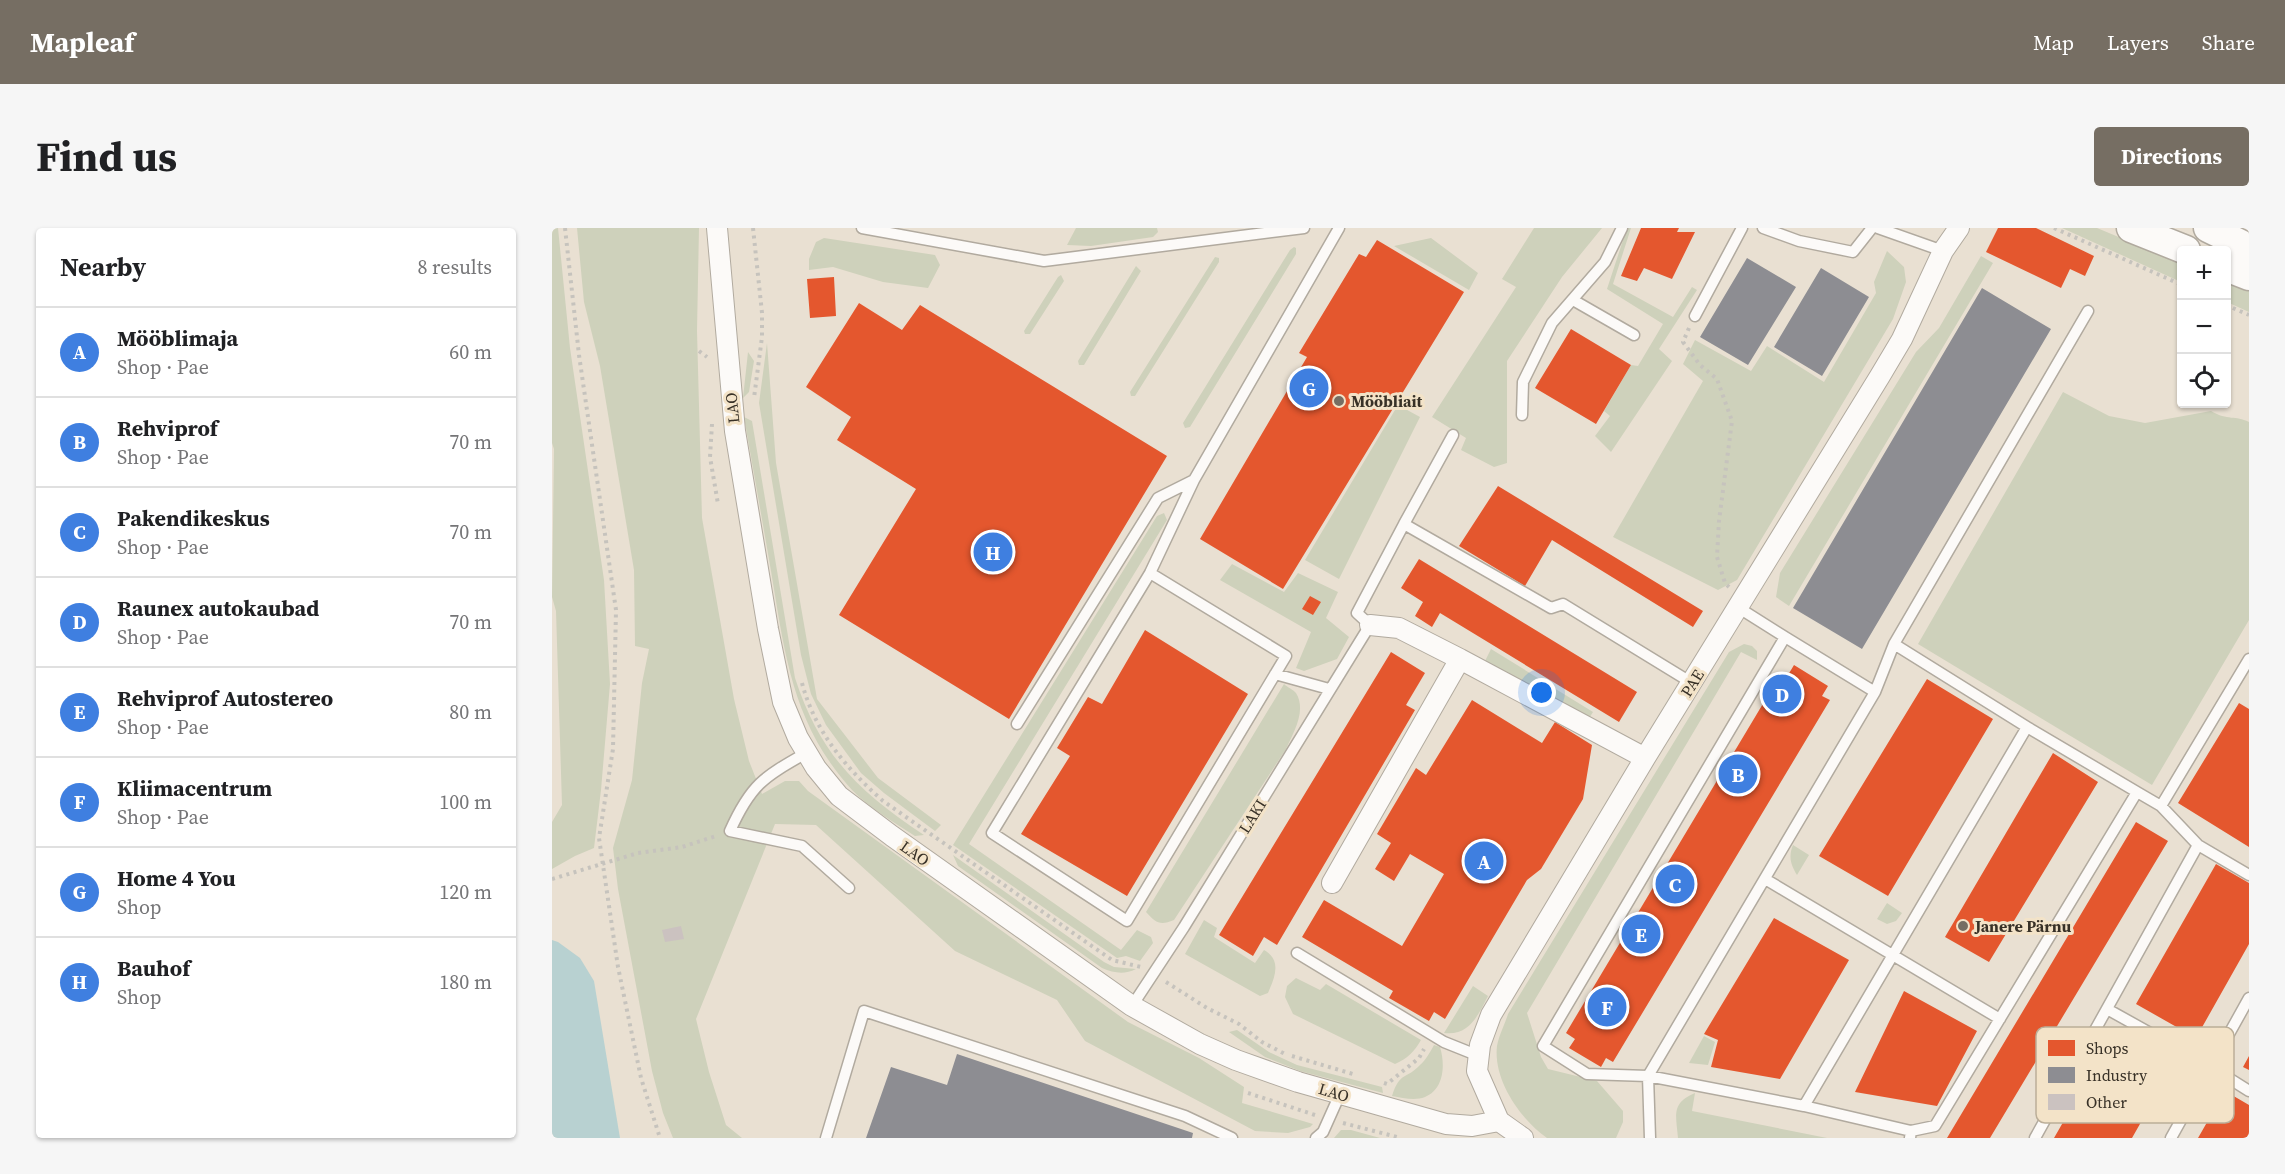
<!DOCTYPE html>
<html lang="en">
<head>
<meta charset="utf-8">
<style>
  :root { --surface:#fff; --page:#f6f6f6; --text:#202124; --muted:#757577; --line:#e0e0e0; --accent:#766e63 }
  body { margin:0; font-family:"Source Serif 4",serif; background:var(--page); color:var(--text) }
  .controls { position:absolute; right:18px; top:18px; display:grid; overflow:hidden; border-radius:6px; box-shadow:0 2px 4px #0004 }
  .controls button { width:54px; height:54px; display:grid; place-items:center; padding:0; border:0; border-bottom:2px solid var(--line); background:var(--surface); color:var(--text); font:30px sans-serif }
  .you { position:absolute; left:990px; top:465px; width:21px; height:21px; margin:-15px; border:4px solid #fff; border-radius:50%; background:#1a73e8; box-shadow:0 0 0 9px #1a73e833 }
  .badge { display:grid; place-items:center; width:39px; height:39px; border-radius:50%; background:var(--accent); color:#fff; font-size:20px; font-weight:700 }
  .pin { position:absolute; translate:-50% -50%; border:3px solid #fff; box-shadow:0 2px 6px #0006 }
  .list { margin:0; padding:0; list-style:none }
  h2 { display:flex; justify-content:space-between; align-items:center; height:78px; margin:0; padding:0 24px; font-size:26px }
  h2 small { font-size:20px; font-weight:400; color:var(--muted) }
  .list li { display:grid; grid-template-columns:39px 1fr auto; gap:18px; align-items:center; box-sizing:border-box; height:90px; padding:0 24px; border-top:2px solid var(--line) }
  .list b { display:block; font-size:22px; white-space:nowrap }
  .list p { margin:0; font-size:20px; white-space:nowrap; color:var(--muted) }
  .list em { font-size:20px; font-style:normal; color:var(--muted) }
  .icon { flex:none; width:33px; height:33px; fill:none; stroke:currentColor; stroke-width:2; stroke-linecap:round; stroke-linejoin:round }
  .map { position:relative; flex:none; width:1697px; height:910px; overflow:hidden; border-radius:6px }
  header { display:flex; align-items:center; gap:36px; box-sizing:border-box; height:84px; padding:0 30px; background:var(--accent); color:#fff }
  header strong { font-size:28px }
  nav { display:flex; gap:33px; margin-inline-start:auto; font-size:21px }
  .intro { display:flex; align-items:center; justify-content:space-between; box-sizing:border-box; height:144px; padding:0 36px }
  h1 { margin:0; font-size:42px }
  .button { padding:15px 27px; border-radius:6px; background:var(--accent); color:#fff; font-size:21px; font-weight:700 }
  main { display:flex; gap:36px; padding:0 36px }
  aside { flex:1; background:var(--surface); border-radius:6px; box-shadow:0 2px 4px #0004 }
  .map>svg:first-child { display:block }
  .green { fill:#ced1bb }
  .water { fill:#b8d1d1 }
  .shops { fill:#e4572e }
  .industry { fill:#8d8d92 }
  .building { fill:#cbc2c0 }
  .lines { fill:none; stroke-linecap:round; stroke-linejoin:round }
  .lane-casing { stroke:#b1aa9f; stroke-width:13 }
  .street-casing { stroke:#b1aa9f; stroke-width:22 }
  .secondary-casing { stroke:#b1aa9f; stroke-width:31 }
  .path { stroke:#c6c3bd; stroke-width:4; stroke-dasharray:3 4.5; stroke-linecap:butt }
  .lane { stroke:#fcfaf8; stroke-width:10 }
  .street { stroke:#fcfaf8; stroke-width:20 }
  .secondary { stroke:#fcfaf8; stroke-width:28 }
  .poi-dot { fill:#766e63; stroke:#f3e3c8; stroke-width:2 }
  .labels { text-anchor:middle; dominant-baseline:central; stroke-width:6; stroke-linejoin:round; paint-order:stroke }
  .poi-label { font-size:16px; font-weight:bold; fill:#383127; stroke:#f3e3c8; text-anchor:start }
  .street-label { font-size:16px; fill:#383127; stroke:#f3e3c8 }
  .key { fill:#f3e3c8; stroke:#bbae98; stroke-width:1.5 }
  .key-label { font-size:16px; fill:#383127 }
</style>
</head>
<body>
<header>
<strong>Mapleaf</strong>
<nav><a>Map</a><a>Layers</a><a>Share</a></nav>
</header>
<div class="intro"><h1>Find us</h1><a class="button">Directions</a></div>
<main>
<aside>
<h2>Nearby<small>8 results</small></h2>
<ul class="list">
<li><span class="badge" style="background:#3f7fe0">A</span><div><b>Mööblimaja</b><p>Shop · Pae</p></div><em>60 m</em></li>
<li><span class="badge" style="background:#3f7fe0">B</span><div><b>Rehviprof</b><p>Shop · Pae</p></div><em>70 m</em></li>
<li><span class="badge" style="background:#3f7fe0">C</span><div><b>Pakendikeskus</b><p>Shop · Pae</p></div><em>70 m</em></li>
<li><span class="badge" style="background:#3f7fe0">D</span><div><b>Raunex autokaubad</b><p>Shop · Pae</p></div><em>70 m</em></li>
<li><span class="badge" style="background:#3f7fe0">E</span><div><b>Rehviprof Autostereo</b><p>Shop · Pae</p></div><em>80 m</em></li>
<li><span class="badge" style="background:#3f7fe0">F</span><div><b>Kliimacentrum</b><p>Shop · Pae</p></div><em>100 m</em></li>
<li><span class="badge" style="background:#3f7fe0">G</span><div><b>Home 4 You</b><p>Shop</p></div><em>120 m</em></li>
<li><span class="badge" style="background:#3f7fe0">H</span><div><b>Bauhof</b><p>Shop</p></div><em>180 m</em></li>
</ul>
</aside>
<div class="map">
<svg width="1697" height="910" viewBox="0 0 1697 910">
  <rect width="100%" height="100%" fill="#e9e0d2"/>
  <!-- green -->
  <path class="green" d="M0,0H6L18,120L52,352L58,456L49,562L42,620L23,628L0,641V594L10,577L4,383L0,369L2,221L0,215Z
    M25,0H147L145,103L150,290L182,471L197,533L210,566L233,553H247L256,563L576,794L647,830L692,859L690,875L761,896L758,899L736,905L703,903L533,813L505,772L403,723L264,597L223,596L144,791L157,844L174,897L190,910H121L111,885L100,843L66,661L61,620L80,552L90,455L97,421L83,418L82,342L48,138L32,74Z
    M524,0H605L606,4L601,9L539,18L515,17Z
    M982,0H1050L1010,49L955,133V235L942,239L909,222L914,210L880,189L964,59L950,51Z
    M1075,0H1079L1061,56L1121,89L1140,59L1145,62L1107,121L1120,133L1059,224L1043,208L1058,188L1052,183L1079,137L1086,138L1111,96L1055,61Z
    M1510,0H1545L1629,35V54Z
    M272,10L383,27L388,37L376,60L331,54L281,39L257,42V31L264,14Z
    M879,10L926,45L917,62L842,18Z
    M742,19L744,20V26L638,199L633,200L631,195L738,22Z
    M1335,23L1352,39L1354,54L1341,91L1185,352L1166,362L1061,309L1151,153L1131,136L1143,112L1199,143L1215,118L1272,154L1324,65L1322,54Z
    M1429,28L1441,35L1237,378L1224,369L1228,345L1364,124L1387,100Z
    M663,29L667,30V34L583,168H579L578,164Z
    M584,38L589,43L532,137H527L526,133Z
    M509,47L512,53L478,106H473L472,103L506,49Z
    M1674,53L1697,62V84L1675,74Z
    M215,115L224,235L265,471L326,550L389,597L383,603L332,565L309,545L274,497L259,466L249,427L207,175Z
    M196,124L202,133L197,164L191,170Z
    M1511,164L1557,188L1593,195L1659,183C1676,193 1683,187 1697,194V392L1600,557L1366,416Z
    M846,177L868,189L787,351L753,332Z
    M192,189L200,193L243,450C268,527 307,564 372,607L363,608C343,595 316,579 300,562C240,496 233,426 219,343C210,291 201,240 192,189Z
    M612,285L615,292L417,616L569,722L585,702L599,709L601,715L588,733L574,728L565,730L401,617L605,288Z
    M680,336L732,364L746,345L786,364L774,390L797,409L785,431L752,443L744,440L759,404L668,352Z
    M1192,416L1200,418L1205,423V432L1189,424L975,785L989,829L996,841L1045,853L1071,883V894L1064,910H995C968,891 941,852 945,818C947,807 953,796 956,786L1177,424Z
    M939,421L1041,484L1036,492L933,433Z
    M732,456C735,459 742,462 744,465C755,483 741,505 734,521L622,692C608,698 604,695 594,684Z
    M1241,617L1257,627L1245,647C1239,637 1236,629 1241,617Z
    M401,627L552,734L562,739L584,741C572,747 562,745 550,740L406,638Z
    M1335,675L1350,685L1344,693L1335,696L1325,691Z
    M652,692L665,700L662,709L703,735L712,722C730,732 723,749 716,765L708,768L633,726Z
    M744,750L768,762L774,756L869,812C862,824 856,830 843,836L741,786L733,769L735,758Z
    M921,758L936,768C926,787 918,808 892,805Z
    M685,802L717,824L745,837L830,859L831,865L748,843L713,829L677,804Z
    M1152,808L1163,814L1156,837L1137,835Z
    M882,817L888,819C893,835 893,861 873,869C863,873 851,870 840,868C848,843 854,852 868,837C874,832 878,824 882,817Z
    M1143,865L1140,883L1275,910H1126C1124,887 1119,875 1143,865Z
    M789,902H799L828,910H782Z"/>
  <!-- water -->
  <path class="water" d="M0,712L6,714L28,730L42,753L68,910H0Z"/>
  <!-- shops -->
  <path class="shops" d="M1089,0H1127L1125,4H1143L1120,51L1092,40L1085,53L1069,48Z
    M1446,0H1484L1542,28L1533,48L1518,41L1509,60L1434,24Z
    M825,12L912,64L731,361L648,311L755,129L747,125L807,26L814,29Z
    M282,49L284,88L258,90L255,51Z
    M307,75L350,102L368,77L615,228L457,491L287,387L364,261L285,212L299,189L254,159Z
    M1019,101L1079,137L1044,196L983,160Z
    M946,258L1151,383L1141,399L1000,312L973,358L907,318Z
    M867,331L1085,464L1067,494L888,385L880,399L863,388L871,374L849,360Z
    M758,368L769,374L761,387L750,381Z
    M593,402L696,466L575,668L469,606L518,528L505,520L536,469L550,476Z
    M839,424L873,445L854,477L863,482L725,717L712,709L701,728L667,707Z
    M1242,437L1276,458L1270,468L1278,472L1061,834L1054,830L1049,839L1017,820L1023,811L1014,805L1230,444L1236,447Z
    M1375,451L1441,491L1336,668L1267,628Z
    M920,472L990,515L1003,494L1040,517L1031,571L989,641L975,652L893,791L882,784L877,793L837,770L841,763L750,709L772,672L850,718L892,646L858,626L842,653L823,641L839,615L825,606L864,540L874,547Z
    M1687,475L1697,481V619L1626,575Z
    M1501,525L1546,554L1437,734L1393,709Z
    M1584,594L1616,613L1438,910H1395Z
    M1664,636L1697,655V716L1644,810L1584,776Z
    M1222,690L1297,732L1228,851L1159,839L1166,812L1152,806Z
    M1352,763L1425,803L1385,878L1303,864Z
    M1564,802L1622,836L1580,910H1502Z
    M1697,828V842L1691,839Z
    M1673,863L1697,877V910H1646Z"/>
  <!-- industry -->
  <path class="industry" d="M1195,30L1244,59L1196,137L1148,109Z
    M1269,40L1317,69L1270,148L1222,119Z
    M1430,60L1499,101L1310,421L1241,380Z
    M405,826L641,905L640,910H314L339,839L395,857Z"/>
  <!-- building -->
  <path class="building" d="M129,698L132,711L113,714L110,702Z"/>
  <g class="lines">
    <defs>
      <path id="lane" d="M310,0L492,33L752,0
        M1211,0L1247,13L1301,24L1320,0
        M1326,0L1391,23
        M1021,72L1082,107
        M1143,88L1190,0
        M970,187L971,154L1000,95L1053,34L1070,0
        M852,296L901,207
        M598,345L734,428L575,693L440,605L598,345L642,252
        M1187,380L1233,409L991,818L1035,846L1096,848L1252,878L1359,903
        M1342,416L1536,83
        M723,446L777,461
        M465,496L606,270L642,252L787,0
        M254,525C212,549 199,556 178,603L250,618L297,660
        M1585,564L1609,578L1646,617L1697,647
        M1609,578L1697,431
        M1213,651L1448,791
        M745,725L892,814L927,828
        M580,778L632,699L818,397L805,385L852,296L999,380L1011,376L1140,455
        M1555,781L1659,839L1697,863
        M1252,878L1475,499L1342,416L1323,464
        M274,910L312,783L633,888L680,910
        M764,910L771,904L788,866
        M1098,910L1096,848L1323,464L1233,409
        M1358,910L1359,903L1383,898L1585,564L1475,499
        M1483,910L1646,617
        M1619,910L1697,770"/>
      <path id="street" d="M165,0L183,203L216,401L231,474L246,510L264,540L287,568L340,608L580,778L648,816L684,832L746,854L894,896L920,898L947,893L971,910
        M818,397L847,400L908,431
        M780,655L908,431L1093,530
        M947,893L925,843L928,817L939,787L1093,530L1328,148L1350,111L1391,23L1407,0"/>
      <path id="secondary" d="M1579,0L1634,22
        M1656,0L1697,20
        M1674,39L1697,48"/>
    </defs>
    <!-- lane casing -->
    <use href="#lane" class="lane-casing"/>
    <!-- street casing -->
    <use href="#street" class="street-casing"/>
    <!-- secondary casing -->
    <use href="#secondary" class="secondary-casing"/>
    <!-- path -->
    <path class="path" d="M13,0L27,127L64,382L61,521L47,610L66,739L89,850L108,910
      M201,0L210,85V109L202,170
      M1502,0L1630,57
      M1674,77L1697,87
      M1137,100L1131,114L1148,137L1165,151L1180,193L1167,293L1165,329L1173,355L1177,359
      M147,123L155,129
      M160,196L158,229L166,276
      M250,455C263,504 294,540 331,573L560,732L589,739
      M0,651L86,625L130,619L164,608
      M614,754L655,780L687,796L710,814L733,826
      M740,828L801,846
      M832,855L835,856L867,830L872,821
      M696,865L763,887
      M791,895L849,910"/>
    <!-- lane -->
    <use href="#lane" class="lane"/>
    <!-- street -->
    <use href="#street" class="street"/>
    <!-- secondary -->
    <use href="#secondary" class="secondary"/>
  </g>
  <!-- markers -->
  <g class="poi-dot">
    <circle cx="787" cy="173" r="6"/>
    <circle cx="1411" cy="698" r="6"/>
  </g>
  <g class="labels">
    <!-- poi labels -->
    <g class="poi-label">
      <text x="799" y="173">Mööbliait</text>
      <text x="1423" y="698">Janere Pärnu</text>
    </g>
    <!-- street labels -->
    <g class="street-label">
      <text transform="translate(180 180) rotate(-96)">LAO</text>
      <text transform="translate(1140 455) rotate(-58)">PAE</text>
      <text transform="translate(700 588) rotate(-58)">LAKI</text>
      <text transform="translate(363 625) rotate(35)">LAO</text>
      <text transform="translate(782 864) rotate(16)">LAO</text>
    </g>
  </g>
  <!-- legend -->
  <rect x="1484" y="799" width="198" height="96" rx="9" class="key"/>
  <rect x="1496" y="812" width="27" height="16" fill="#e4572e"/>
  <rect x="1496" y="839" width="27" height="16" fill="#8d8d92"/>
  <rect x="1496" y="866" width="27" height="16" fill="#cbc2c0"/>
  <g class="key-label">
    <text x="1534" y="826">Shops</text>
    <text x="1534" y="853">Industry</text>
    <text x="1534" y="880">Other</text>
  </g>
</svg>
<div class="controls">
<button>+</button>
<button>−</button>
<button><svg class="icon" aria-label="locate" viewBox="0 0 24 24"><circle cx="12" cy="12" r="6"/><path d="M12 2v4M12 18v4M2 12h4M18 12h4"/></svg></button>
</div>
<div class="you"></div>
<div class="pin badge" style="left:932px;top:633px;background:#3f7fe0">A</div>
<div class="pin badge" style="left:1186px;top:546px;background:#3f7fe0">B</div>
<div class="pin badge" style="left:1123px;top:656px;background:#3f7fe0">C</div>
<div class="pin badge" style="left:1230px;top:466px;background:#3f7fe0">D</div>
<div class="pin badge" style="left:1089px;top:706px;background:#3f7fe0">E</div>
<div class="pin badge" style="left:1055px;top:779px;background:#3f7fe0">F</div>
<div class="pin badge" style="left:757px;top:160px;background:#3f7fe0">G</div>
<div class="pin badge" style="left:441px;top:324px;background:#3f7fe0">H</div>
</div>
</main>
</body>
</html>
